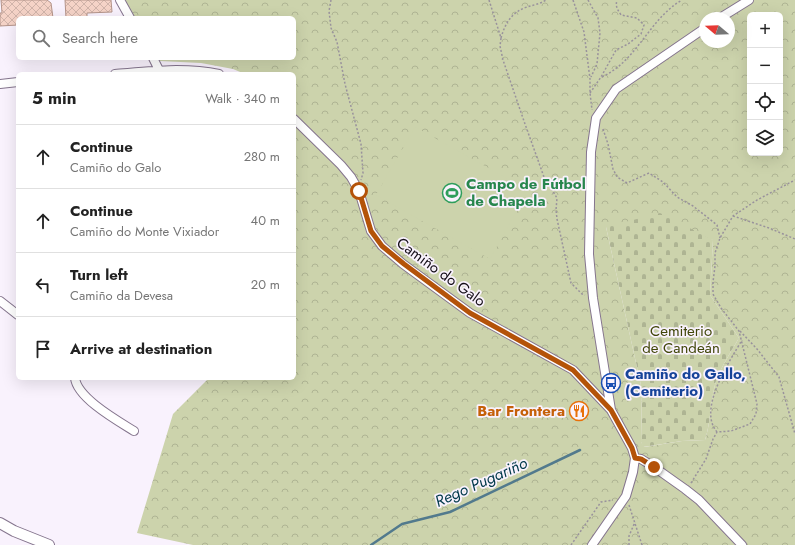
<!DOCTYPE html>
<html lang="en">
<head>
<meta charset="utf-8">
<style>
  :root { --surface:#fff; --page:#f6f6f6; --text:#222; --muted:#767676; --line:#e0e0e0 }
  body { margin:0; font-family:Jost,sans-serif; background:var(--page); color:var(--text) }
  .controls { position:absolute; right:12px; top:12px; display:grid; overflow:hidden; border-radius:6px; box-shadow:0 4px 16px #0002 }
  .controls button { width:36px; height:36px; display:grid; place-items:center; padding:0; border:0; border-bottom:1px solid var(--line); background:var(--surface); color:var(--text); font:20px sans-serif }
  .compass { position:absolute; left:699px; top:12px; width:36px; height:36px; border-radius:50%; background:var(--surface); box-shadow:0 4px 16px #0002; rotate:289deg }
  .stop { position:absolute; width:12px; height:12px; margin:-9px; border:3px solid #b45309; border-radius:50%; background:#fff }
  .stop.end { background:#b45309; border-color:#fff; box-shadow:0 1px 4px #0008 }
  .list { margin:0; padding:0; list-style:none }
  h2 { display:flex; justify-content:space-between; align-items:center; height:52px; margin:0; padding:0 16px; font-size:17px }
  h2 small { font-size:13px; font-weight:400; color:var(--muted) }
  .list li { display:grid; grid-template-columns:26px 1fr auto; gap:12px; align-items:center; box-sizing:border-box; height:64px; padding:0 16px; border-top:1px solid var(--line) }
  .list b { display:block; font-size:15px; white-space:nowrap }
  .list p { margin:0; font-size:13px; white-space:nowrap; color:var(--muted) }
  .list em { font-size:13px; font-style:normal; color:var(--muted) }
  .icon { flex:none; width:22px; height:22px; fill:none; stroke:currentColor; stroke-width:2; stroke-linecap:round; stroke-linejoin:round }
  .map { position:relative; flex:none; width:795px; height:545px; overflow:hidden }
  .search { position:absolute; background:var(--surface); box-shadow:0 4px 16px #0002; left:16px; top:16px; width:280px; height:44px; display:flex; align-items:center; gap:10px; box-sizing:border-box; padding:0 14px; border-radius:6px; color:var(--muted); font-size:15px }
  .panel { position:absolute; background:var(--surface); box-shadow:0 4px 16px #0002; left:16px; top:72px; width:280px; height:308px; border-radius:6px }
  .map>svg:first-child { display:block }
  .forest { fill:url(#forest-crowns); fill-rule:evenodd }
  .cemetery { fill:url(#cemetery-stones) }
  .park { fill:#ccd3ac }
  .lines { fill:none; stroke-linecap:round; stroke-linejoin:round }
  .stream { stroke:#527a8d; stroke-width:2.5 }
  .building { fill:url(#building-cross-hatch); stroke:#b49489 }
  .minor-casing { stroke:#85758e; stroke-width:10 }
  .tertiary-casing { stroke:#85758e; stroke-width:12 }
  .path { stroke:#99929c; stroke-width:1.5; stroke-dasharray:2 2; stroke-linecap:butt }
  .minor { stroke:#fff; stroke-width:8 }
  .tertiary { stroke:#fff; stroke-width:10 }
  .route { stroke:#b45309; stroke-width:5 }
  .labels { text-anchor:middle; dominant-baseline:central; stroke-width:3.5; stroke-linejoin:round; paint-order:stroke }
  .leisure-label { font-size:15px; font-weight:bold; fill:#27864d; stroke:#f9f2fd; text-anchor:start }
  .street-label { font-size:15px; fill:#130d16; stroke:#f9f2fd }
  .park-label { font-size:15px; fill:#404608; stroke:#f9f2fd }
  .transit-label { font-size:15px; font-weight:bold; fill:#164399; stroke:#f9f2fd; text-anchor:start }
  .food-label { font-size:15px; font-weight:bold; fill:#c56008; stroke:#f9f2fd; text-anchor:end }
  .water-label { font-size:16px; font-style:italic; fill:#01394a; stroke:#f9f2fd }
</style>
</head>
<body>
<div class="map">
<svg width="795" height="545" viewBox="0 0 795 545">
  <defs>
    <pattern id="forest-crowns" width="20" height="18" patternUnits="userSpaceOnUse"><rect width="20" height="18" fill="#ccd3ac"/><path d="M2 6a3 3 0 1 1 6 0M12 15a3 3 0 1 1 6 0" fill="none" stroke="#aeb493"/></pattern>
    <pattern id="cemetery-stones" width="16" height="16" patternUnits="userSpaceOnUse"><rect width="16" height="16" fill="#ccd3ac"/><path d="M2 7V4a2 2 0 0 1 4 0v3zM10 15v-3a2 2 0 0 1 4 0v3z" fill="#aeb493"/></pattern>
    <pattern id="building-cross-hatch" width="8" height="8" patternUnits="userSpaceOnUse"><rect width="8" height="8" fill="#f5d3c7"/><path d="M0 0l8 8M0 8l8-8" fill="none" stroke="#d1b4aa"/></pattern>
  </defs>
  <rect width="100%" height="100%" fill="#f9f2fd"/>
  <!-- forest -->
  <path class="forest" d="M125,0H795V545H193L137,533L173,414L209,378H294V74H245L233,69L201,63L160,61L158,58H294V18H135ZM750,15H780V153H750ZM705,18H729V42H705ZM606,227L713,240L710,295L739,338C732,350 718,372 715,385C710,403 711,422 705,440L682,441L644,447L641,442L642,390Z"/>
  <!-- cemetery -->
  <path class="cemetery" d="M660,213L713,240L710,295L739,338C732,350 718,372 715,385C710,403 711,422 705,440L682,441L643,447L641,442L642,390L606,227Z"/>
  <!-- park -->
  <path class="park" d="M415,127L528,190L490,259L376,195Z"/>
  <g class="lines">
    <!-- stream -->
    <path class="stream" d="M371,545L402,524L450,512L580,450"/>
  </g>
  <!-- building -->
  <path class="building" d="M1,0H47L51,3L53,18H18V25L0,26V13H2Z
    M65,0H111L112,12L87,13V18H66Z"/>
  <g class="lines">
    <defs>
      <path id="minor" d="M120,0L130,18
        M720,18L749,0
        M153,58L159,70
        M115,74C148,71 186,67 219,74
        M0,84L18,82
        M294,119L341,165L351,177L359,191L371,231L382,246L403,264L470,313L573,370L611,410
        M0,301L18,315
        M75,378C77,398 118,421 134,431
        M635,458L641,459L654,467L685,489L699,500L742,545
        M592,545L626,496L633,472L635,458L632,448L611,410L593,298L589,254L591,152L596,118L616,89L705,28"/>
      <path id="tertiary" d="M0,523L14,531L49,545"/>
    </defs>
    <!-- minor casing -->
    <use href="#minor" class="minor-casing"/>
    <!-- tertiary casing -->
    <use href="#tertiary" class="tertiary-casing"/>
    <!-- path -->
    <path class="path" d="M331,0L329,11L331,28L337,42L345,84L361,144L363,173L361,180
      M489,0L501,38L500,46L503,60L525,124L544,177L557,198L556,210L557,219L571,283L582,294L585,295
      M573,0L584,32L590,79V93L592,110
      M588,0L598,18L600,33L597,64L591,77
      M501,38C505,23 512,12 527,7C533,5 540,4 546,0
      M602,77C638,60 649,19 682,0
      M590,93L601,77L616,50L628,44L641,34L644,25L637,18L621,15C618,10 615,7 617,0
      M603,129L608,144L613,169L617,177L627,183L649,173L663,182L677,197L693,206L717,225L720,238
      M733,216L769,228L795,239
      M740,331L757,349L779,377L795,434
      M717,432C697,409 730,361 742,340
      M691,483L706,459L713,439L717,432L731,431L750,424L756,414L757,404L739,331L721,308L713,294V282L715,266V253L720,238L733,216L757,200L795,180
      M629,505L642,545
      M571,545L601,502L613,500
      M629,545V536L635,522"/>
    <!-- minor -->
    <use href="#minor" class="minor"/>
    <!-- tertiary -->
    <use href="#tertiary" class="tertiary"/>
  </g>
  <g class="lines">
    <!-- route -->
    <path class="route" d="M359,191L371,231L382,246L404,264L470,313L573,370L611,410L632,448L635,458L641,459L654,467"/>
  </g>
  <!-- icons -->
  <defs>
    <symbol id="stadium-ring" viewBox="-11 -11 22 22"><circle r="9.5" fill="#f9f2fd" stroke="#2e9e5b" stroke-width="1.5"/><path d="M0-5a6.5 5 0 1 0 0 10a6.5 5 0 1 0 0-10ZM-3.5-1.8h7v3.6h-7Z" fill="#2e9e5b"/></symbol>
    <symbol id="bus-ring" viewBox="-11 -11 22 22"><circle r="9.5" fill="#f9f2fd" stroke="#1a4fb4" stroke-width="1.5"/><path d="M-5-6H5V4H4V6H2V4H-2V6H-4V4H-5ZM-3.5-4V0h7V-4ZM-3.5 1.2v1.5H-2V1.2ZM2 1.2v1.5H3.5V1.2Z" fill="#1a4fb4"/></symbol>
    <symbol id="restaurant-ring" viewBox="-11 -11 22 22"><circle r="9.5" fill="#f9f2fd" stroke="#e8710a" stroke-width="1.5"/><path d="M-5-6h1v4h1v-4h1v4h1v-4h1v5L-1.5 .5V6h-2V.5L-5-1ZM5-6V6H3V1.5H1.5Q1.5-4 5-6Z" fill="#e8710a"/></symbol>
  </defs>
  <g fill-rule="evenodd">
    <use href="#stadium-ring" x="441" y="182" width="22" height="22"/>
    <use href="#bus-ring" x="600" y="372" width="22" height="22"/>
    <use href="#restaurant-ring" x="568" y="400" width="22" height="22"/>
  </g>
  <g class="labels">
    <!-- leisure labels -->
    <g class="leisure-label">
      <text x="466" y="184">Campo de Fútbol<tspan x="466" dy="17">de Chapela</tspan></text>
    </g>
    <!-- street labels -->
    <g class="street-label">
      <text transform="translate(441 272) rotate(36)">Camiño do Galo</text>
    </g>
    <!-- park labels -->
    <g class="park-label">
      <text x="681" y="331">Cemiterio<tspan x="681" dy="17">de Candeán</tspan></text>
    </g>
    <!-- transit labels -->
    <g class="transit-label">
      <text x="625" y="374">Camiño do Gallo,<tspan x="625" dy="17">(Cemiterio)</tspan></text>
    </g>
    <!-- food labels -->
    <g class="food-label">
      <text x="565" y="411">Bar Frontera</text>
    </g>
    <!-- water labels -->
    <g class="water-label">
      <text transform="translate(481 482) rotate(-24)">Rego Pugariño</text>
    </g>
  </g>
</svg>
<div class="controls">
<button>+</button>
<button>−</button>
<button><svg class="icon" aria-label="locate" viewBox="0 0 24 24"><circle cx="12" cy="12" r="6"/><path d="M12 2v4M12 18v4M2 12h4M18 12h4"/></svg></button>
<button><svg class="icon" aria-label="layers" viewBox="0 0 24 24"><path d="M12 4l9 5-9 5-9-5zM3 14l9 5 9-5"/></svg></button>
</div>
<svg class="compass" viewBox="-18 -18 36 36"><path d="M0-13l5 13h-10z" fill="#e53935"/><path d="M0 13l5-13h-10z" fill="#767676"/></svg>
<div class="stop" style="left:359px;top:191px"></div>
<div class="stop end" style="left:654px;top:467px"></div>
<div class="search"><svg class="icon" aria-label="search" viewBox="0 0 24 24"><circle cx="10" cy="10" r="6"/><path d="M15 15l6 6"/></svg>Search here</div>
<section class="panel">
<h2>5 min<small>Walk · 340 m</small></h2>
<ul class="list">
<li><svg class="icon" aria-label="ahead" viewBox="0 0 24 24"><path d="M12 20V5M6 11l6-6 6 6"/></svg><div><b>Continue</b><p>Camiño do Galo</p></div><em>280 m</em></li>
<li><svg class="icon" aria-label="ahead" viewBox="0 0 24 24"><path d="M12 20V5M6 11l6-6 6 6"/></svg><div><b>Continue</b><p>Camiño do Monte Vixiador</p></div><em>40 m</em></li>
<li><svg class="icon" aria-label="left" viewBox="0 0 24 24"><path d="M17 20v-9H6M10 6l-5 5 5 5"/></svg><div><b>Turn left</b><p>Camiño da Devesa</p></div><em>20 m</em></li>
<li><svg class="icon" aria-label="arrive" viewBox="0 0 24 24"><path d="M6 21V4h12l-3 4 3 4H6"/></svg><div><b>Arrive at destination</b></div></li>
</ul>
</section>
</div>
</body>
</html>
